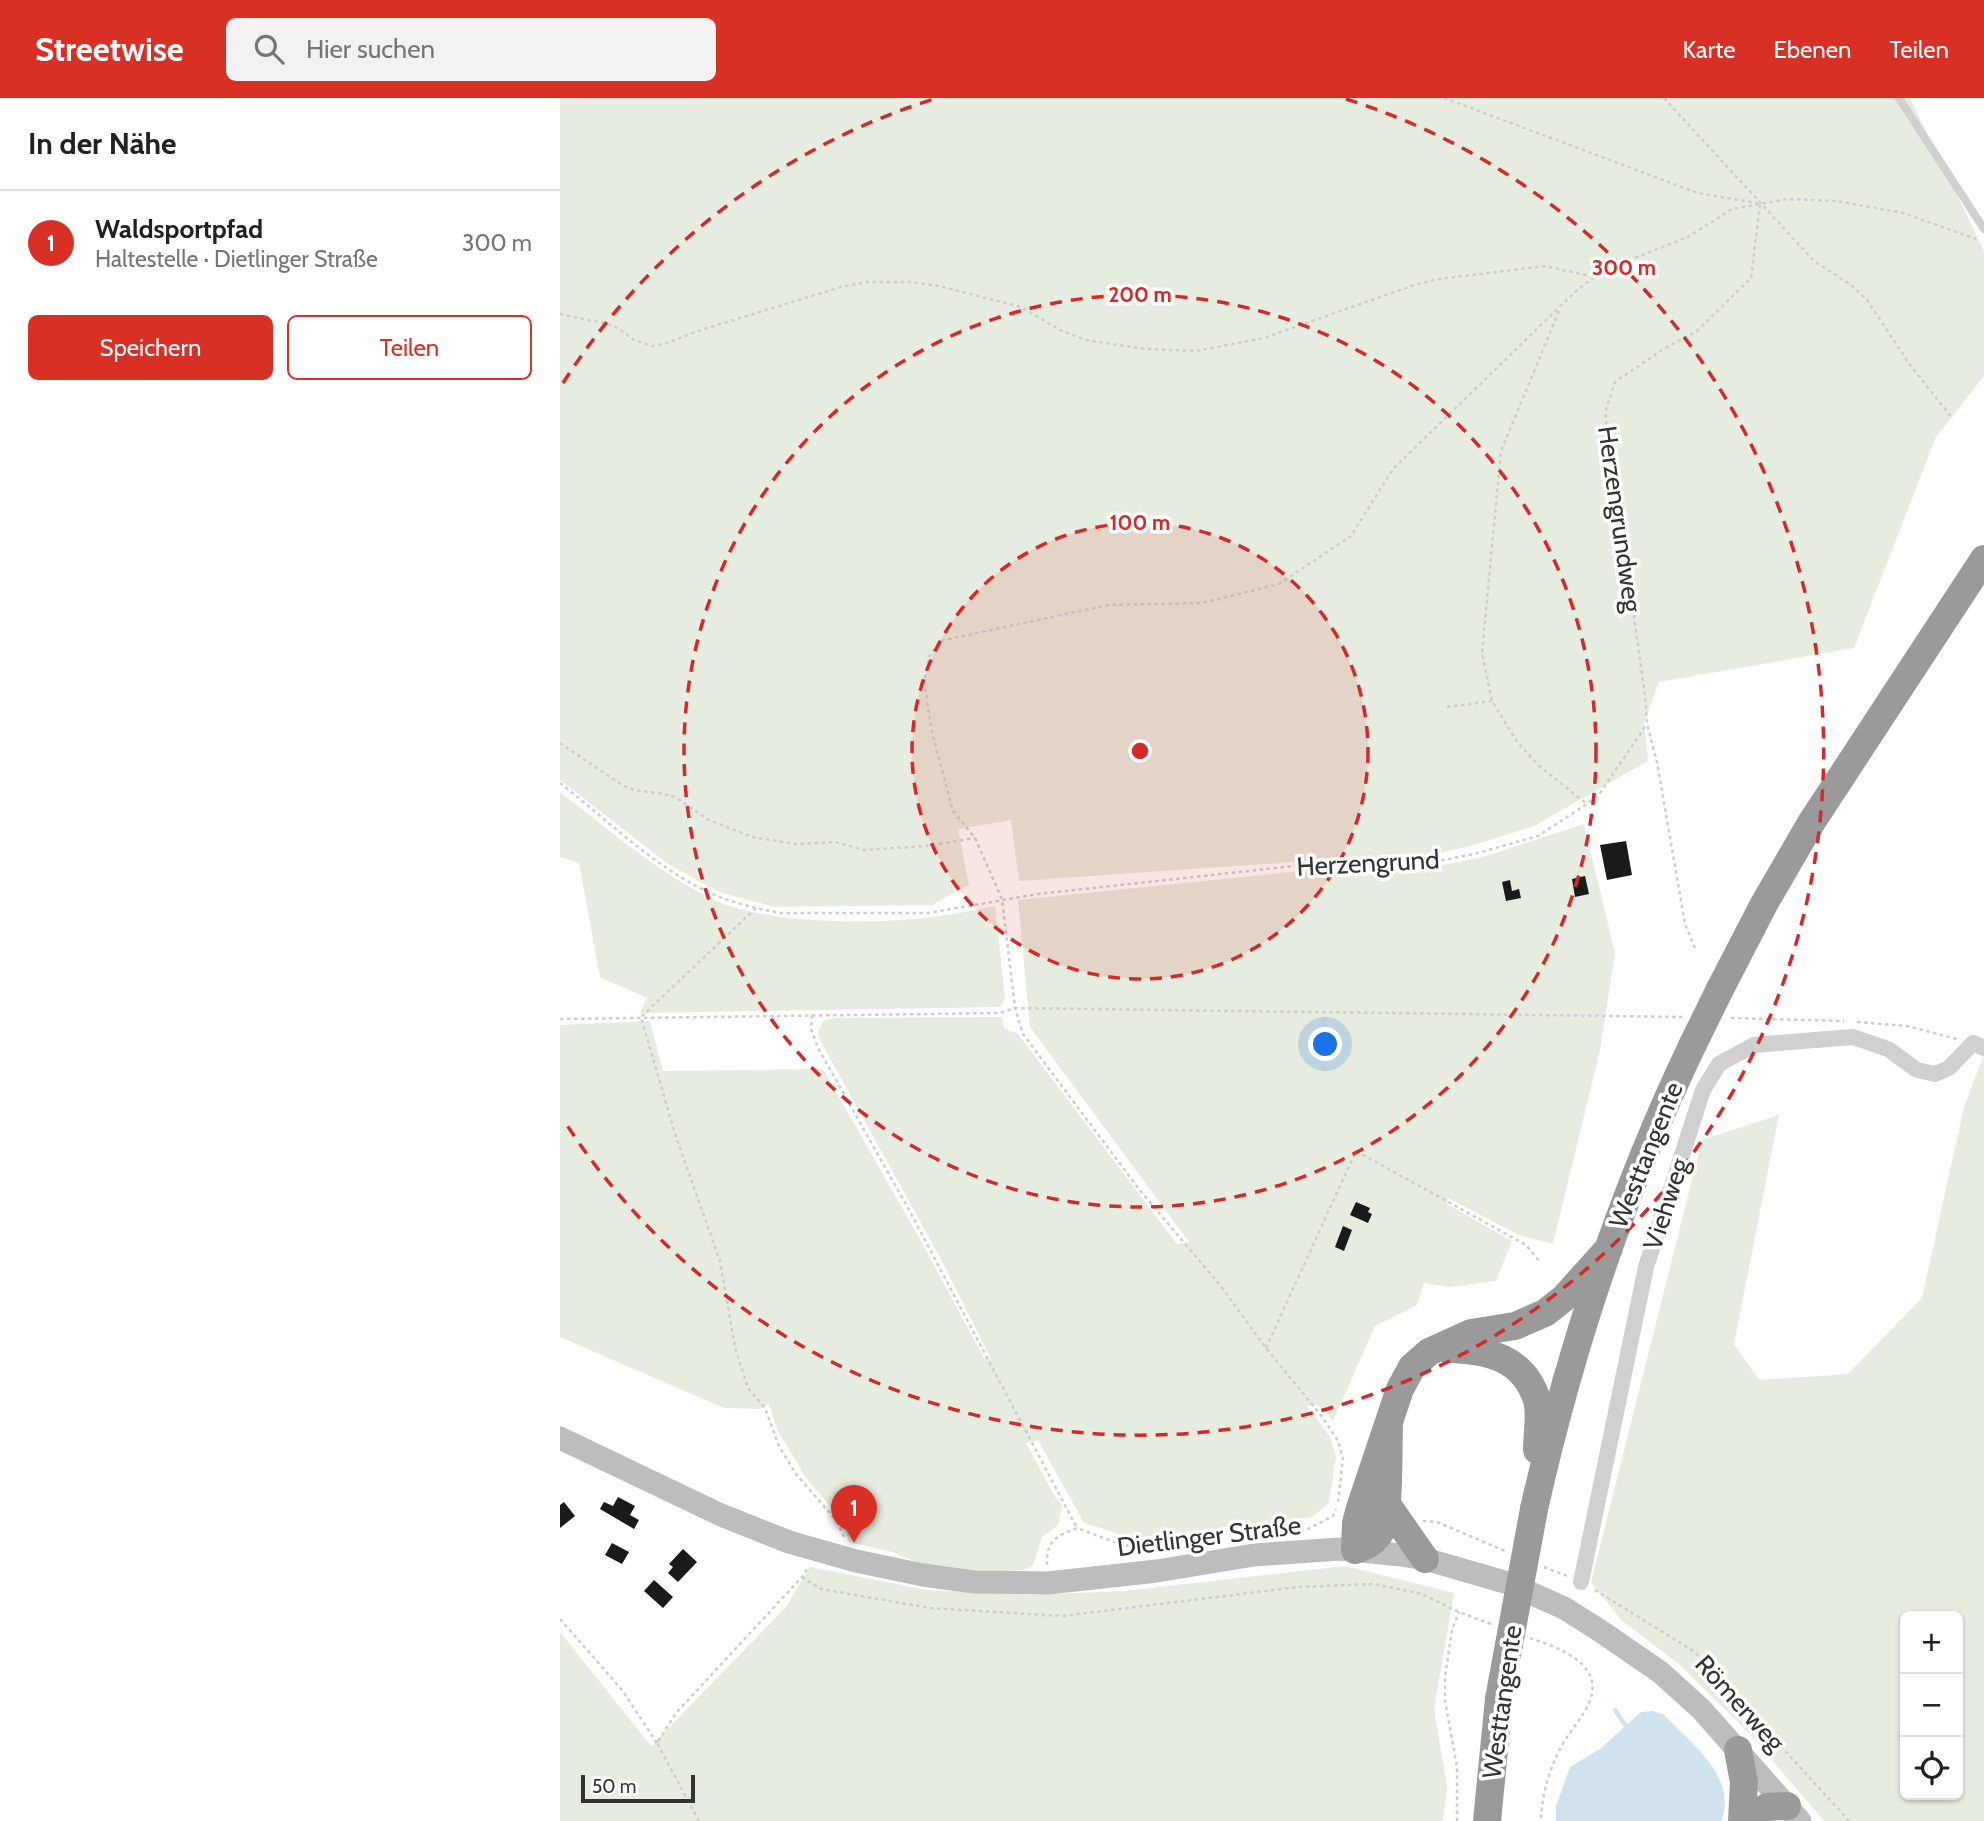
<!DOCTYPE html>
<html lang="de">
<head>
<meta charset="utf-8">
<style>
  :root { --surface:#fff; --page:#f2f2f2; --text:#202124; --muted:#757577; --line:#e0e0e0; --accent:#d93025 }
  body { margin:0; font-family:Cabin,sans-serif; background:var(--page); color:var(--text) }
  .controls { position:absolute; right:21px; bottom:21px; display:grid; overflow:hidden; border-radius:10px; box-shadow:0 2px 5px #0004 }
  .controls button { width:63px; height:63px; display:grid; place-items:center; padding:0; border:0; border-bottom:2px solid var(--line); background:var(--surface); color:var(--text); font:35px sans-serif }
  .scale { position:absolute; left:21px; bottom:18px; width:114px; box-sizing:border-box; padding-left:7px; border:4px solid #333; border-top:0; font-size:19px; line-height:24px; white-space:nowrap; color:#333; -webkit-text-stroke:5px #fff; paint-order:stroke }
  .you { position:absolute; left:766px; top:947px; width:24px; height:24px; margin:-18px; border:5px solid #fff; border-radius:50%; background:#1a73e8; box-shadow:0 0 0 10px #1a73e833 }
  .badge { display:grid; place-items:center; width:46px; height:46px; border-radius:50%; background:var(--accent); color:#fff; font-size:23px; font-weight:700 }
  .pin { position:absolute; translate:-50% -58px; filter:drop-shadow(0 2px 4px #0008) }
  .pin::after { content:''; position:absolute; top:37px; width:24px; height:21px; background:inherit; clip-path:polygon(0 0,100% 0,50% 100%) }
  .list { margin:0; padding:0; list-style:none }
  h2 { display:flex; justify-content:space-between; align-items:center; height:91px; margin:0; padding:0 28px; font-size:30px }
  h2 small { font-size:23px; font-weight:400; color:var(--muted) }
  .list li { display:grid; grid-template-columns:46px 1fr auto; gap:21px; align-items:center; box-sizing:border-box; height:105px; padding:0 28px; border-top:2px solid var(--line) }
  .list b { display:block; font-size:26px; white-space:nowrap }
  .list p { margin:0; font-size:23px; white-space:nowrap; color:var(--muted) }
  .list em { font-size:23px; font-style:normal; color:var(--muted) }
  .actions { display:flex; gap:14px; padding:21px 28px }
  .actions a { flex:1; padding:16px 0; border:2px solid var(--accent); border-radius:10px; text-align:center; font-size:24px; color:var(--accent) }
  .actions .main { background:var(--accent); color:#fff }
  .icon { flex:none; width:38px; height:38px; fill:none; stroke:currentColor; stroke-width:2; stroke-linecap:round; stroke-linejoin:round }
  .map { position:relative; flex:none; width:1424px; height:1723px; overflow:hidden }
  header { display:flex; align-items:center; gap:42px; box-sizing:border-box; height:98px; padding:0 35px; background:var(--accent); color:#fff }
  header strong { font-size:33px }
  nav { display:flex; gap:38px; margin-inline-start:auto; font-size:24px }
  .search { width:490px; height:63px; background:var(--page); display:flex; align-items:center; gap:18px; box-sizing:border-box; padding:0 24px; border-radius:10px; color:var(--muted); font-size:26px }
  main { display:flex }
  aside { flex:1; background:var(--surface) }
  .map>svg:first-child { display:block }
  .green { fill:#e6ecdf; fill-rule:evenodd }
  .water { fill:#cfe2ee }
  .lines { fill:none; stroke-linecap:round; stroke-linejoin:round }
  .stream { stroke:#cfe2ee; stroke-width:4.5 }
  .building { fill:#1a1a1a }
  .path { stroke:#cdcdcd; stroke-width:2.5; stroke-dasharray:3.5 3.5; stroke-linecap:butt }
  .lane { stroke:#d0d0d0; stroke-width:8 }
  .street { stroke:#d0d0d0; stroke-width:16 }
  .secondary { stroke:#bdbdbd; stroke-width:23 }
  .highway { stroke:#9a9a9a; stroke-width:28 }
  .highway-bridge { stroke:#9a9a9a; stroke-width:28 }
  .ring { fill:none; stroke:#d62828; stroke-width:3.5; stroke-dasharray:12 9 }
  .labels { text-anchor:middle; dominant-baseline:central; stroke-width:7; stroke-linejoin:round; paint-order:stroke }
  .street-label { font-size:26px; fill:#333; stroke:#fff }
  .centre { fill:#d62828; stroke:#fff; stroke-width:3.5 }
  .ring-label { font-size:21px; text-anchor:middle; font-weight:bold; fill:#d62828; stroke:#fff; stroke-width:7; stroke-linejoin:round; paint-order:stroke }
</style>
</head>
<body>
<header>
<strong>Streetwise</strong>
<div class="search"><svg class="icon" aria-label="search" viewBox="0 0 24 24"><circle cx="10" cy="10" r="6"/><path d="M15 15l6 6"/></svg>Hier suchen</div>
<nav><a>Karte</a><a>Ebenen</a><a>Teilen</a></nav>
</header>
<main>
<aside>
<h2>In der Nähe<small></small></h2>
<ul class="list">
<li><span class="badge">1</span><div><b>Waldsportpfad</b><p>Haltestelle · Dietlinger Straße</p></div><em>300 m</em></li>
</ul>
<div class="actions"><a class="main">Speichern</a><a>Teilen</a></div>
</aside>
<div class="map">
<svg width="1424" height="1723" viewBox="0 0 1424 1723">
  <rect width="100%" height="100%" fill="#fff"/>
  <!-- green -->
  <path class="green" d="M0,0H1350L1424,153V278L1376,339L1294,550L1099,584L1084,625L1088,663L974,728L914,747L866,758L734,764L459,783L451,722L398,731L409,787L372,807L215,809L159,794L108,766L0,682Z
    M0,694C49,732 96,773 152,801C202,826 316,827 372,819C393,817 414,812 435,808L445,900L440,909L80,915L87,900L40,879L19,765L0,759Z
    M1024,726L1055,855L1040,952L993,1146L959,1137L888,1100L887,1106L952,1143L936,1183L889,1189L864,1185L857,1207L815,1228L773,1323L758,1307L747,1308L770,1339L776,1358L769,1405L752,1419L572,1440L524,1425L478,1342L466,1345L495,1399L502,1407L498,1427L482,1439L473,1467L463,1472L423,1474L361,1466L332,1454L289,1444L280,1420L246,1380L218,1333L209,1306L199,1311L164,1310L0,1239V927L90,923L103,973L263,971L361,1143L424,1260L431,1261L382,1163L261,944L258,934L263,923L274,920L442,919L444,930L458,936L617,1146L629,1144L470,929L458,802L741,773L873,769L923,759Z
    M1424,956V1723H1264L1190,1636L1119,1566L1061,1522L1031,1484L1142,1042L1219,1017L1174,1246L1199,1282L1288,1276L1362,1200L1404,1009ZM1345,1518H1398V1697H1345Z
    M785,1468L894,1495L874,1611L887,1688L883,1723H0V1534L91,1648L226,1509L250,1469L367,1492L470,1497L564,1493Z"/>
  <!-- water -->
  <path class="water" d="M1092,1613L1103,1616C1129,1644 1179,1679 1161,1723H996V1708L1010,1669L1040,1651L1081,1614Z"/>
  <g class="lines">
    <!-- stream -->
    <path class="stream" d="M1055,1612L1068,1631"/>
  </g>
  <!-- building -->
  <path class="building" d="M1066,743L1072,777L1047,782L1040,747Z
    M1025,778L1029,796L1015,799L1012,781Z
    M950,782L952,793L959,791L961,800L946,803L942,784Z
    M796,1104L810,1110L808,1114L812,1116L808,1125L790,1117Z
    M783,1128L792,1132L784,1153L775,1149Z
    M58,1399L75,1408L70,1417L79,1422L74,1431L40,1411L44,1404L53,1408Z
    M4,1404L15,1418L0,1430V1407Z
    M52,1445L69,1454L62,1466L45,1457Z
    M123,1451L137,1464L118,1484L108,1475L113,1469L109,1466Z
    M94,1482L113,1499L103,1510L84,1493Z"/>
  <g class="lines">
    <!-- path -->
    <path class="path" d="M884,0L1138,95L1197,105
      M1104,0L1254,163L1291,187L1307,202L1350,267L1393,321
      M999,213L941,353L922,555L932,603L958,645L978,667L1027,706
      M0,216L48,226L58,230L74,242L92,248L104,246L138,233L281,189L307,184H352L379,188L461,209L500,232L526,242L585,251L636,253L704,240L857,186L879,181L985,168L1034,179
      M887,609L932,603
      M0,645L62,687L74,692L104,696L115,699L149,722L192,739L236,746L275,744L304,752L366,748L415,740
      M0,685C50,724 98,773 157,798C177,806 199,811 220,815H368L478,796L734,768L873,764L914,756L978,738L1027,706L1040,695L1087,626
      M196,810L81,919L115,1036L160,1163L175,1249L188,1290L205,1310L219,1348L236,1376L276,1422L284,1439
      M1135,850L1125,826L1097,664L1087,626L1085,597L1045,315L1055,284L1105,250L1137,233L1191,180L1200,107
      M252,917L251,931L258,950L348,1110L517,1430
      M1171,920L1284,923
      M0,921L440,915L455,910L1123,919
      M1297,924L1347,928L1397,941
      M706,1250L796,1053L966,1147L980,1164
      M778,1404L783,1361L778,1343L763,1320L706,1250L659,1186L578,1090L463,936L455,910L442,801L415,740L393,713L372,634L364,584L369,559L380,543L548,507L642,505L719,486L791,438L833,371L1016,193L1034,179L1049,170L1128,139L1172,111L1228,101L1277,103L1343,115L1416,141
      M863,1423L877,1424L945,1453
      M487,1467C486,1443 496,1438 517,1430L565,1448L656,1436L748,1431L773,1418L776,1411
      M984,1469L1007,1478
      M242,1479L261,1491L370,1510L502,1518L738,1489L814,1486L862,1496L899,1514L931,1526
      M1035,1492L1135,1554L1289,1723
      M0,1521L62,1592L97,1645
      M970,1540C1002,1551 1050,1568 1026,1611C1018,1625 1007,1637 1000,1651C988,1675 982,1697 981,1723
      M139,1723L97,1645L116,1615L242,1479L249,1468
      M897,1723V1669L885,1602V1579L892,1532L899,1514"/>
    <!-- lane -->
    <path class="lane" d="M1339,0L1424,131"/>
    <!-- street -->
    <path class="street" d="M1021,1484L1086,1169L1143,992L1159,966L1194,947L1293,939L1328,951L1357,972L1375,976L1389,970L1413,945L1424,950"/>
    <!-- secondary -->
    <path class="secondary" d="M0,1340L161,1417L229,1444L296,1463L363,1477L414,1484L488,1485L597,1473L694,1457L780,1451L841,1457L865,1461L948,1485L1004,1510L1039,1532L1100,1574L1141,1611L1240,1723"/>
    <!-- highway -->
    <path class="highway" d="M1160,891L1204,806L1251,725L1424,461
      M887,1251C926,1252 963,1258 977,1302C981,1317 977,1335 977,1352
      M829,1329C828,1350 830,1418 821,1433C815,1444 806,1448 795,1452L796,1425L800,1410L840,1291L852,1269L869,1254L911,1235L955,1228L985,1215L1004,1200L1049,1150
      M826,1405L865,1461
      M974,1411C1010,1251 1062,1094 1133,946
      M1178,1652L1184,1684L1182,1723
      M927,1723L939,1601
      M1186,1723L1207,1709L1227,1708"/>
    <!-- highway-bridge -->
    <path class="highway-bridge" d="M1133,946L1160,891
      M939,1601L974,1411"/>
  </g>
  <!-- distance rings -->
  <circle cx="580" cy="653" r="228" fill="#d62828" fill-opacity=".12"/>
  <g class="ring">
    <circle cx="580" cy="653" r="228"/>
    <circle cx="580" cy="653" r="456"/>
    <path d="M3 285A684 684 0 0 1 374 1M786 1A684 684 0 1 1 3 1021"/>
  </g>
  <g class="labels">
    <!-- street labels -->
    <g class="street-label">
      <text transform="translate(1060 421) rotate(82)">Herzengrundweg</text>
      <text transform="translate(808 765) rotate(-3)">Herzengrund</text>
      <text transform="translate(1086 1057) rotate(-68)">Westtangente</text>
      <text transform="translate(1106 1106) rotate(-72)">Viehweg</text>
      <text transform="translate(649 1438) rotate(-7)">Dietlinger Straße</text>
      <text transform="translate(942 1604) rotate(-82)">Westtangente</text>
      <text transform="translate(1180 1605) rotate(48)">Römerweg</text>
    </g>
  </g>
  <circle cx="580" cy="653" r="10" class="centre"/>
  <g class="ring-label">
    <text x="1064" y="177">300 m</text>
    <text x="580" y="204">200 m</text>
    <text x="580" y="432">100 m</text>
  </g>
</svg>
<div class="controls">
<button>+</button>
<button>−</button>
<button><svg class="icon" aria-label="locate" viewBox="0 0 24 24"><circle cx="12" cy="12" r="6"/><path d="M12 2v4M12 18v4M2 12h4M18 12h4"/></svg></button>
</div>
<div class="scale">50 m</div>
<div class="you"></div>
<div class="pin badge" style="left:294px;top:1445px">1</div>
</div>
</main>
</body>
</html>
